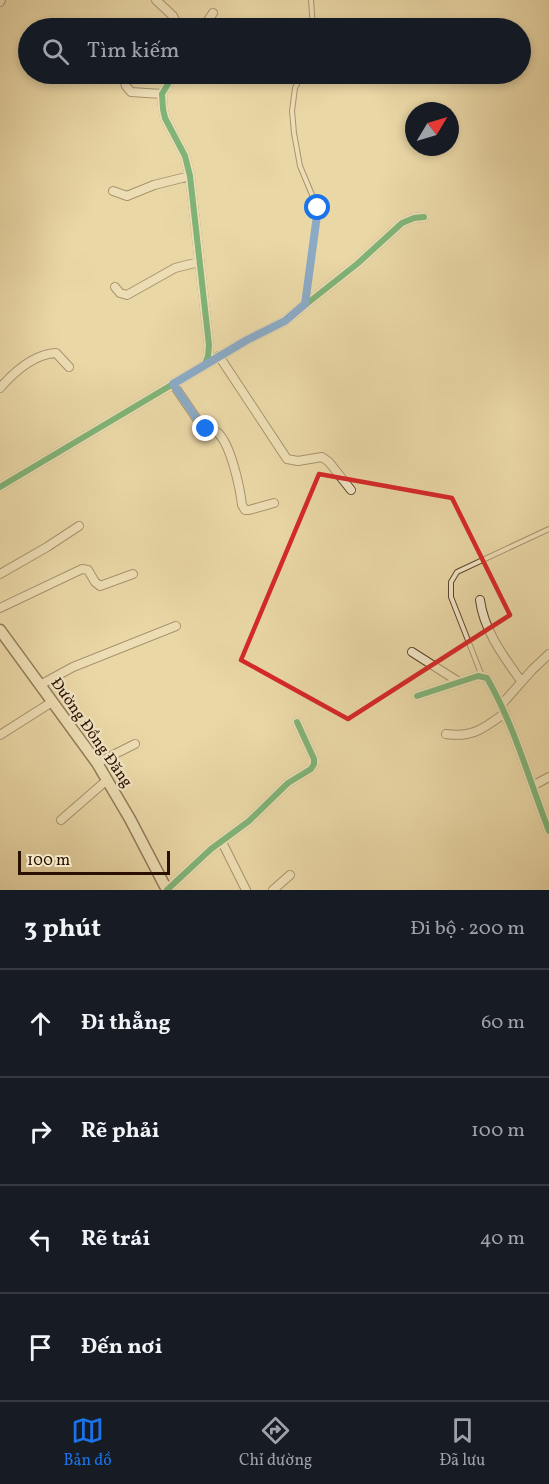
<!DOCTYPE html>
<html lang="vi">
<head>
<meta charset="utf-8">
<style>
  :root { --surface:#171b24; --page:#242831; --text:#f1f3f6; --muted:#9ea1a6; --line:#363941; --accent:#1a73e8 }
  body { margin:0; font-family:Vollkorn,serif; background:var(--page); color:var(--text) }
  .compass { position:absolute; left:405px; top:102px; width:54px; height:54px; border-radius:50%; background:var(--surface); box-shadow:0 3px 9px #0003; rotate:52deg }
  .scale { position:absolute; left:18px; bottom:15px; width:152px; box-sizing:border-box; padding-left:6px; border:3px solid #2b0f01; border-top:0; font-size:16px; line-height:21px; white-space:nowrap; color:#2b0f01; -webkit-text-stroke:4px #f1e5c5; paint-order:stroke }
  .stop { position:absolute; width:18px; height:18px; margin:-14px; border:4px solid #1a73e8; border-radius:50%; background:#fff }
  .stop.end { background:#1a73e8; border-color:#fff; box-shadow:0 2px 6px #0008 }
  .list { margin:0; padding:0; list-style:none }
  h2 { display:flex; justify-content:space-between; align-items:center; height:78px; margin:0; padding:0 24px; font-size:26px }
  h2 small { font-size:20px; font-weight:400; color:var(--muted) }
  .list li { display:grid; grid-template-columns:39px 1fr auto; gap:18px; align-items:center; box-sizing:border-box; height:108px; padding:0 24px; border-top:2px solid var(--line) }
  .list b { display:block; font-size:22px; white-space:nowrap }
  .list em { font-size:20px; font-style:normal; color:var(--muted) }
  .icon { flex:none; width:33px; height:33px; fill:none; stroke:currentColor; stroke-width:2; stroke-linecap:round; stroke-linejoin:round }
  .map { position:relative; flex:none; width:549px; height:890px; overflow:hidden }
  .search { position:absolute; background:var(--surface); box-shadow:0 3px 9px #0003; left:18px; right:18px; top:18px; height:66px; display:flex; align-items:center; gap:15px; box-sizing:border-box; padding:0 21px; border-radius:33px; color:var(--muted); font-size:22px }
  .sheet { height:510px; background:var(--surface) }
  nav { display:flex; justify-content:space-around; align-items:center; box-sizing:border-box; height:84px; border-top:2px solid var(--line); background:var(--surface); font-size:16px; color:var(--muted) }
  nav a { display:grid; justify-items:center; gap:3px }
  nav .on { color:var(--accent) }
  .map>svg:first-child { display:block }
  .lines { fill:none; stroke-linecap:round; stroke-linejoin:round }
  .service-casing { stroke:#5b412a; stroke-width:6 }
  .minor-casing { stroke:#5b412a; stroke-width:10 }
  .secondary-casing { stroke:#2b0f01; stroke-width:13 }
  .service { stroke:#f1e5c5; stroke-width:4 }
  .minor { stroke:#f1e5c5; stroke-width:8 }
  .secondary { stroke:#f1e5c5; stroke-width:10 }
  .cycleway-casing { stroke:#f1e5c5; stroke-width:10 }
  .cycleway { stroke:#00873e; stroke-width:6 }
  .route { stroke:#1a73e8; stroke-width:8 }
  .marked { fill:none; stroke:#d62828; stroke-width:4.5; stroke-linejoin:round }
  .labels { text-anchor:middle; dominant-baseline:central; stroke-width:4.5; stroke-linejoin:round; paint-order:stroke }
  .street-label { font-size:16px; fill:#2b0f01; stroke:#f1e5c5 }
</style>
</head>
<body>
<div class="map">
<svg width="549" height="890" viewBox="0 0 549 890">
  <rect width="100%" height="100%" fill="#ead7a6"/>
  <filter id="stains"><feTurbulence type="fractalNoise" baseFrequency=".00333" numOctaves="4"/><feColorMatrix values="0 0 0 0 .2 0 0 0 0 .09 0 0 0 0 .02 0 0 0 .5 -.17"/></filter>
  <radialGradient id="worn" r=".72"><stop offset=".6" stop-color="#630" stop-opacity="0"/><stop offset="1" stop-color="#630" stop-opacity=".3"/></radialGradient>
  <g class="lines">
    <defs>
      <path id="service" d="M311,0L313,28
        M302,74L295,88L292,111L294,133L300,166L318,209L305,303
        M482,676L451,597V582L457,572L549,529"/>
      <path id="minor" d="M156,0L173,16L179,28
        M0,2L1,0
        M203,28L213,13
        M123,74L126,86L131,92L162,94
        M174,74L162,94L163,109L165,118L185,156L190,176L209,345L208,356L205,364
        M113,191L127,196L154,185L190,176
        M115,287L120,293L127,295L175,268L199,262
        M219,356L287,459L298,461L322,457L329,462L351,490
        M173,384L201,425C207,430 214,429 218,433C231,445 240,488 242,505L245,510H249L274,503
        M0,388C14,372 34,354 56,353L69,367
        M0,487L247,340L285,321L357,264L402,223L414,218L424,217
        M0,574L47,547L79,526
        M480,600C484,631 504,657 521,681
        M0,608L82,569L88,570L95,582L100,586L133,574
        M412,652L459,682
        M40,685L73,667L176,626
        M417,696L478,676L487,678C515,727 529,780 549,831
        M502,704L532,670L549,654
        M446,734C473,738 484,728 505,713
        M0,735L52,702
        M97,763L135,744
        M534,785L549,777
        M61,820L107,780
        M222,842L246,890
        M167,890L211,849L249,821L288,783L311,769L314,764V759L297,722
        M273,890L290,875"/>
      <path id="secondary" d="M0,630L97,763L130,819L167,890"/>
    </defs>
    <!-- service casing -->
    <use href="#service" class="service-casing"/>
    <!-- minor casing -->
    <use href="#minor" class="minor-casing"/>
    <!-- secondary casing -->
    <use href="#secondary" class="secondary-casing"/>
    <!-- service -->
    <use href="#service" class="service"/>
    <!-- minor -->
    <use href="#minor" class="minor"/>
    <!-- secondary -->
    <use href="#secondary" class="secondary"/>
    <defs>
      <path id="cycleway" d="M174,74L162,94L163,109L165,118L185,156L190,176L209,345L208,356L205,364
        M0,487L247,340L285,321L357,264L402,223L414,218L424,217
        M417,696L478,676L487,678C515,727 529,780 549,831
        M167,890L211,849L249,821L288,783L311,769L314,764V759L297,722"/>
    </defs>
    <!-- cycleway casing -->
    <use href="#cycleway" class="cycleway-casing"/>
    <!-- cycleway -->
    <use href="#cycleway" class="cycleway"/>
  </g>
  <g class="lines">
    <!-- route -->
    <path class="route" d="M206,429L197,419L173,384L247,340L285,321L305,304L318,208"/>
  </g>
  <!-- marked area -->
  <path d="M0 0H549V890H0ZM319,474L452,498L510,615L348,719L241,660Z" fill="#ead7a6" fill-opacity=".55" fill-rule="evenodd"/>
  <path class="marked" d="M319,474L452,498L510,615L348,719L241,660Z"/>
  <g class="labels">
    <!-- street labels -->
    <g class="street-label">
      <text transform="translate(91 733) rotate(55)">Đường Đồng Đăng</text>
    </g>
  </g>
  <rect width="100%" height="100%" filter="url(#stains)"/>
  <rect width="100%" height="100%" fill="url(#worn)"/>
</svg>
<svg class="compass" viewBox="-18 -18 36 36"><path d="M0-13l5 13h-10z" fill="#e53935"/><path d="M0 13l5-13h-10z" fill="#9ea1a6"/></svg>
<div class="scale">100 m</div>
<div class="stop" style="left:318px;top:208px"></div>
<div class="stop end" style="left:206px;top:429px"></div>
<div class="search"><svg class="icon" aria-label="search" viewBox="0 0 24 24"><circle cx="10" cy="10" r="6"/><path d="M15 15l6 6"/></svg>Tìm kiếm</div>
</div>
<section class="sheet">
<h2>3 phút<small>Đi bộ · 200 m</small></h2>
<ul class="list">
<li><svg class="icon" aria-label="ahead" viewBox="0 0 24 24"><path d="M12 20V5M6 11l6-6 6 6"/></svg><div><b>Đi thẳng</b></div><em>60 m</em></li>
<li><svg class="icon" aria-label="right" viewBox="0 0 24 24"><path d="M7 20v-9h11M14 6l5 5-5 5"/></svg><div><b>Rẽ phải</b></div><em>100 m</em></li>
<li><svg class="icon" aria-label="left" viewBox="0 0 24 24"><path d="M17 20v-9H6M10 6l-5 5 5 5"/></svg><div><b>Rẽ trái</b></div><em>40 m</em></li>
<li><svg class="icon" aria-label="arrive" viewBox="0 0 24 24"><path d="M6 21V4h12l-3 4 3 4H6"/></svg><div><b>Đến nơi</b></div></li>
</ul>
</section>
<nav>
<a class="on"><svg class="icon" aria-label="map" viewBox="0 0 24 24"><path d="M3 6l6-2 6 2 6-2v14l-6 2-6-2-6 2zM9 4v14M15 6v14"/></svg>Bản đồ</a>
<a><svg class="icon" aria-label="directions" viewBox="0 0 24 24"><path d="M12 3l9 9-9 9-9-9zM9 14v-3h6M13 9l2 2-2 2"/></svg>Chỉ đường</a>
<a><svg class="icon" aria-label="saved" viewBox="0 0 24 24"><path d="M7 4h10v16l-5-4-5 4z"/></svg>Đã lưu</a>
</nav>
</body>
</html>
